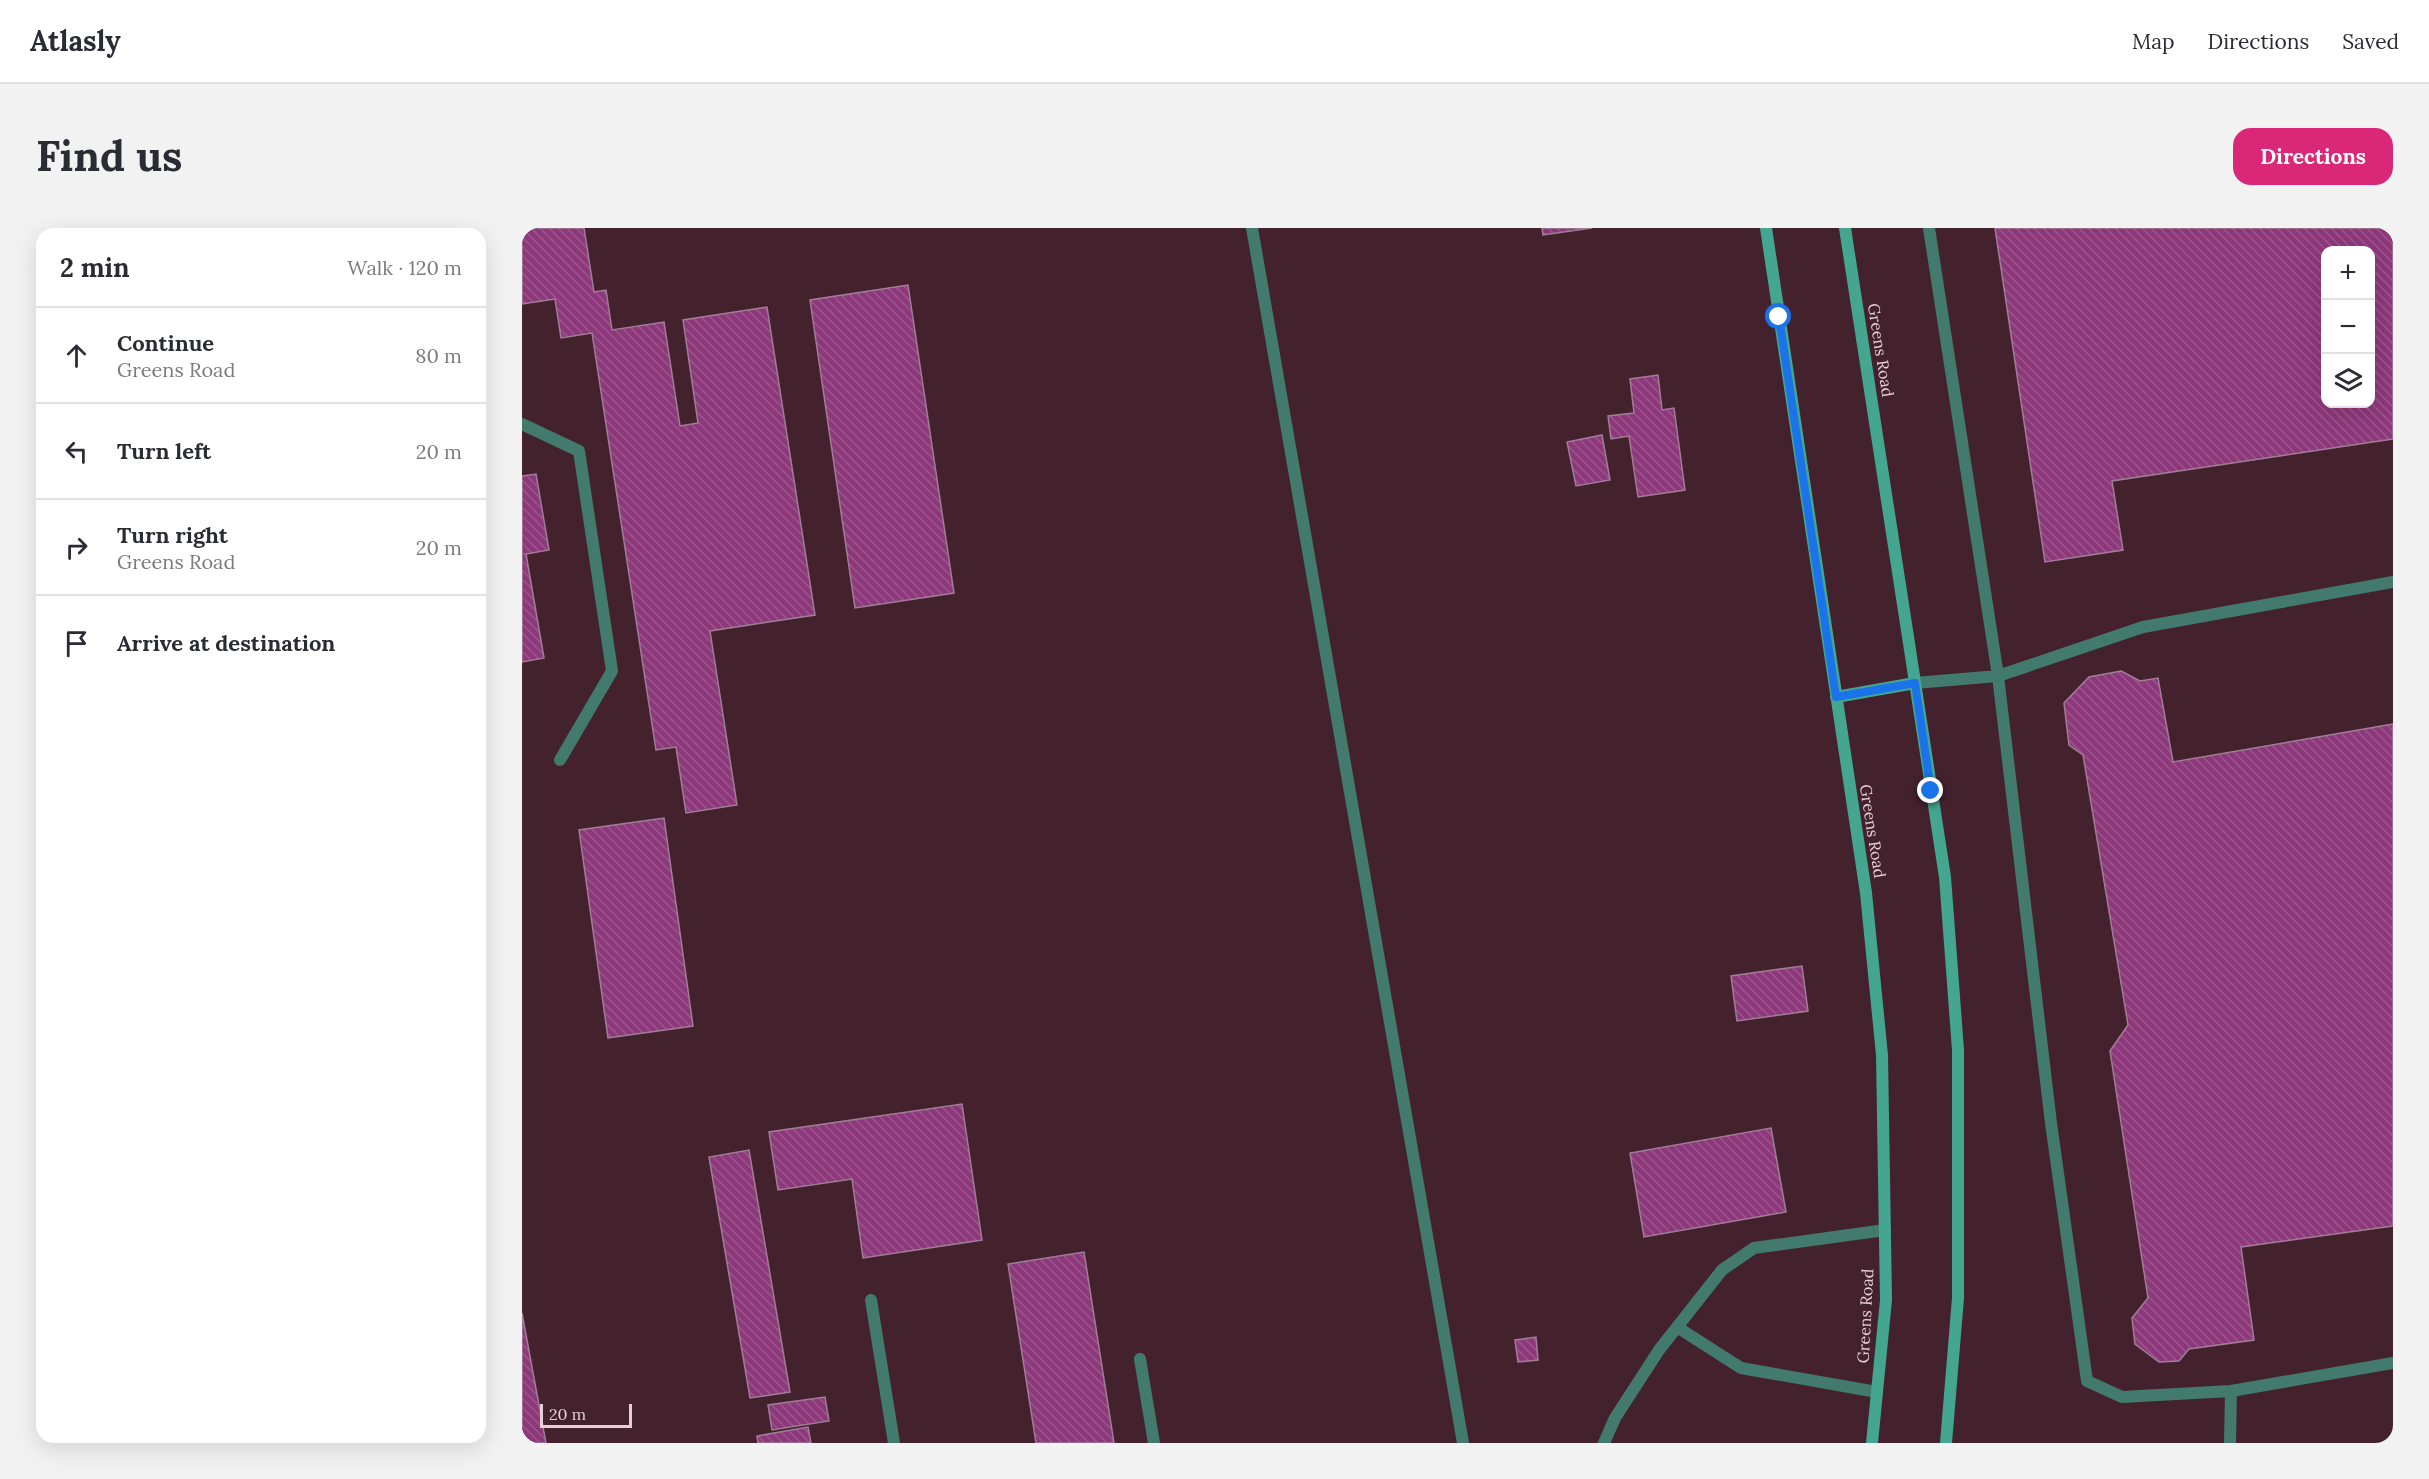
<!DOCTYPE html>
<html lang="en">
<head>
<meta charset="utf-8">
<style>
  :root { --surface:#fff; --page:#f2f2f3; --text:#2b2b33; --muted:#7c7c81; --line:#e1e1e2; --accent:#db2777 }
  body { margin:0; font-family:Lora,serif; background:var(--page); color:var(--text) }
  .controls { position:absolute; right:18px; top:18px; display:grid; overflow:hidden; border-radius:12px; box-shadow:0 6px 24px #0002 }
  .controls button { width:54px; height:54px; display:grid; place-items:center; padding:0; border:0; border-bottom:2px solid var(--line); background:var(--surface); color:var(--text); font:30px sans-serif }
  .scale { position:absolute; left:18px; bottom:15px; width:92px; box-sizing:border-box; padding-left:6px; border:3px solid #e6d0d7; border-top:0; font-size:16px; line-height:21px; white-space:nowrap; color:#e6d0d7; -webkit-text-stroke:4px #43222e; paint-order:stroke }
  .stop { position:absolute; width:18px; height:18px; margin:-14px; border:4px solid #1a73e8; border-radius:50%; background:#fff }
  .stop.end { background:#1a73e8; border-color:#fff; box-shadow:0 2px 6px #0008 }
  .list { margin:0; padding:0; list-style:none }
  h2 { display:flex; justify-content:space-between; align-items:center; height:78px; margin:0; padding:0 24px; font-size:26px }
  h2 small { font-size:20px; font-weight:400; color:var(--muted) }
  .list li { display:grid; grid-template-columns:39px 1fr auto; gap:18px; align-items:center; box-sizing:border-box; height:96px; padding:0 24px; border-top:2px solid var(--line) }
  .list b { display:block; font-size:22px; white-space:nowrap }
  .list p { margin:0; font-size:20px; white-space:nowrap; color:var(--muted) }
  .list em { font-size:20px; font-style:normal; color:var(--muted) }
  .icon { flex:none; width:33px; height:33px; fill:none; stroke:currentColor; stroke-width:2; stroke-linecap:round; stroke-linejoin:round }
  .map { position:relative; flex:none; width:1871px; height:1215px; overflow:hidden; border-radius:18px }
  header { display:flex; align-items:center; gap:36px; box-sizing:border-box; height:84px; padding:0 30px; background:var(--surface); border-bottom:2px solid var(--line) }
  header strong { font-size:28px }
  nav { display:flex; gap:33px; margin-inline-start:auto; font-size:21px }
  .intro { display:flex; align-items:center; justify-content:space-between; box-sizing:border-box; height:144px; padding:0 36px }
  h1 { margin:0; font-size:42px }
  .button { padding:15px 27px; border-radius:18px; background:var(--accent); color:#fff; font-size:21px; font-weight:700 }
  main { display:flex; gap:36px; padding:0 36px }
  aside { flex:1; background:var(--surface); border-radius:18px; box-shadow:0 6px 24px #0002 }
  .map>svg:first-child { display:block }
  .building { fill:url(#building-back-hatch); stroke:#a07e97; stroke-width:1.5; fill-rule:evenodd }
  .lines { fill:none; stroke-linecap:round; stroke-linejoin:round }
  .service { stroke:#427a6d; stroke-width:12 }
  .secondary { stroke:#44a590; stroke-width:12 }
  .route { stroke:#1a73e8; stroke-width:8 }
  .labels { text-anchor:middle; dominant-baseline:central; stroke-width:4.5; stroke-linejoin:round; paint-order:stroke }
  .street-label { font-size:16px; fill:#e6d0d7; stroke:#43222e }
</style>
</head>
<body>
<header>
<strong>Atlasly</strong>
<nav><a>Map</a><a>Directions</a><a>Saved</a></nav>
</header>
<div class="intro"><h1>Find us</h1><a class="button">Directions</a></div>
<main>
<aside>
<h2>2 min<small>Walk · 120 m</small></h2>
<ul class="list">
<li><svg class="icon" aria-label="ahead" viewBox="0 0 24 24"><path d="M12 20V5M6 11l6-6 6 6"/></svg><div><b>Continue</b><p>Greens Road</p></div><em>80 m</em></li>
<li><svg class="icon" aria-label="left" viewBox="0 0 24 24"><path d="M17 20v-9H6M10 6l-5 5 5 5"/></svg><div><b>Turn left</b></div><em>20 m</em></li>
<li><svg class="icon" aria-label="right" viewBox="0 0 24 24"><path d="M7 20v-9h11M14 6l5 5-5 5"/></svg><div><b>Turn right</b><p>Greens Road</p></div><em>20 m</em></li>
<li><svg class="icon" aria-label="arrive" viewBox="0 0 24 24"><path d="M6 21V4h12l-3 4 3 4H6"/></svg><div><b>Arrive at destination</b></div></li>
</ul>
</aside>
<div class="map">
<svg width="1871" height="1215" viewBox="0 0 1871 1215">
  <defs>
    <pattern id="building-back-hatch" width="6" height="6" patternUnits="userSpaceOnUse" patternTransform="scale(1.5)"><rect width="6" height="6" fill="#8d387b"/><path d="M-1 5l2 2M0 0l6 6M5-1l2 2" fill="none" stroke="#9d548d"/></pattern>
  </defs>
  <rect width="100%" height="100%" fill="#43222e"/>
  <!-- building -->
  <path class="building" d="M0,0H62L72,64L84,62L90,102L142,94L158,198L176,195L161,92L245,79L293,387L188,403L215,577L164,585L154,519L134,522L70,105L39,110L33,71L0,76Z
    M1020,0H1070L1021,7Z
    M1473,0H1871V211L1590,253L1601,322L1523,334ZM1804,22H1848V176H1804Z
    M386,57L432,365L333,380L288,72Z
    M1136,147L1140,182L1152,180L1163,262L1116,269L1107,208L1089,211L1086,188L1112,185L1108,151Z
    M1080,207L1088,252L1054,258L1045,214Z
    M14,246L27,322L4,326L22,430L0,434V248Z
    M1599,443L1618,453L1636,450L1651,534L1871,496V998L1719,1019L1732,1112L1667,1121L1657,1133L1637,1134L1613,1116L1610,1090L1626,1070L1588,823L1606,797L1561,527L1547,517L1542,475L1567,449Z
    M142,590L171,798L86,810L57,602Z
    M1280,738L1286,783L1215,793L1209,748Z
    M440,876L460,1012L341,1030L330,951L256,962L247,904Z
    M1249,900L1264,984L1122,1009L1108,925Z
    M227,922L268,1164L228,1170L187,929Z
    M562,1024L592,1215H514L486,1036Z
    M0,1085L24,1215H0Z
    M1014,1109L1016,1132L996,1134L993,1112Z
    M303,1169L307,1193L250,1202L246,1177Z
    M286,1199L289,1215H236L235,1208Z"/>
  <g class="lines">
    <!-- service -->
    <path class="service" d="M730,0L941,1215
      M1407,0L1476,448L1529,895L1565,1153L1600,1169L1709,1163L1871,1135
      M0,196L57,223L90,443L38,532
      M1393,455L1476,448L1621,399L1871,354
      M349,1072L372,1215
      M1155,1099L1219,1140L1355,1164
      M618,1131L632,1215
      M1082,1215L1093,1190L1137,1122L1200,1042L1232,1020L1363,1002
      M1708,1215L1709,1163"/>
    <!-- secondary -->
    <path class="secondary" d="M1244,0L1344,665L1360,827L1364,1072L1350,1215
      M1323,0L1423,649L1436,822V1070L1424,1215
      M1314,469L1393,455"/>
  </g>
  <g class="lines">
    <!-- route -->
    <path class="route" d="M1257,89L1314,469L1393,455L1409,563"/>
  </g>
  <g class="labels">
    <!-- street labels -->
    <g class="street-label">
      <text transform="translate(1359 122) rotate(81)">Greens Road</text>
      <text transform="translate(1351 603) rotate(81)">Greens Road</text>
      <text transform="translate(1343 1088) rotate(-87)">Greens Road</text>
    </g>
  </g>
</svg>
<div class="controls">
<button>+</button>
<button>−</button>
<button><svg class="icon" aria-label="layers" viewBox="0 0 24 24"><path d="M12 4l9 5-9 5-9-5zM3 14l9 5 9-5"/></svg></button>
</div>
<div class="scale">20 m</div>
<div class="stop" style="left:1257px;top:89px"></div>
<div class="stop end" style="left:1409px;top:563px"></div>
</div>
</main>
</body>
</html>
